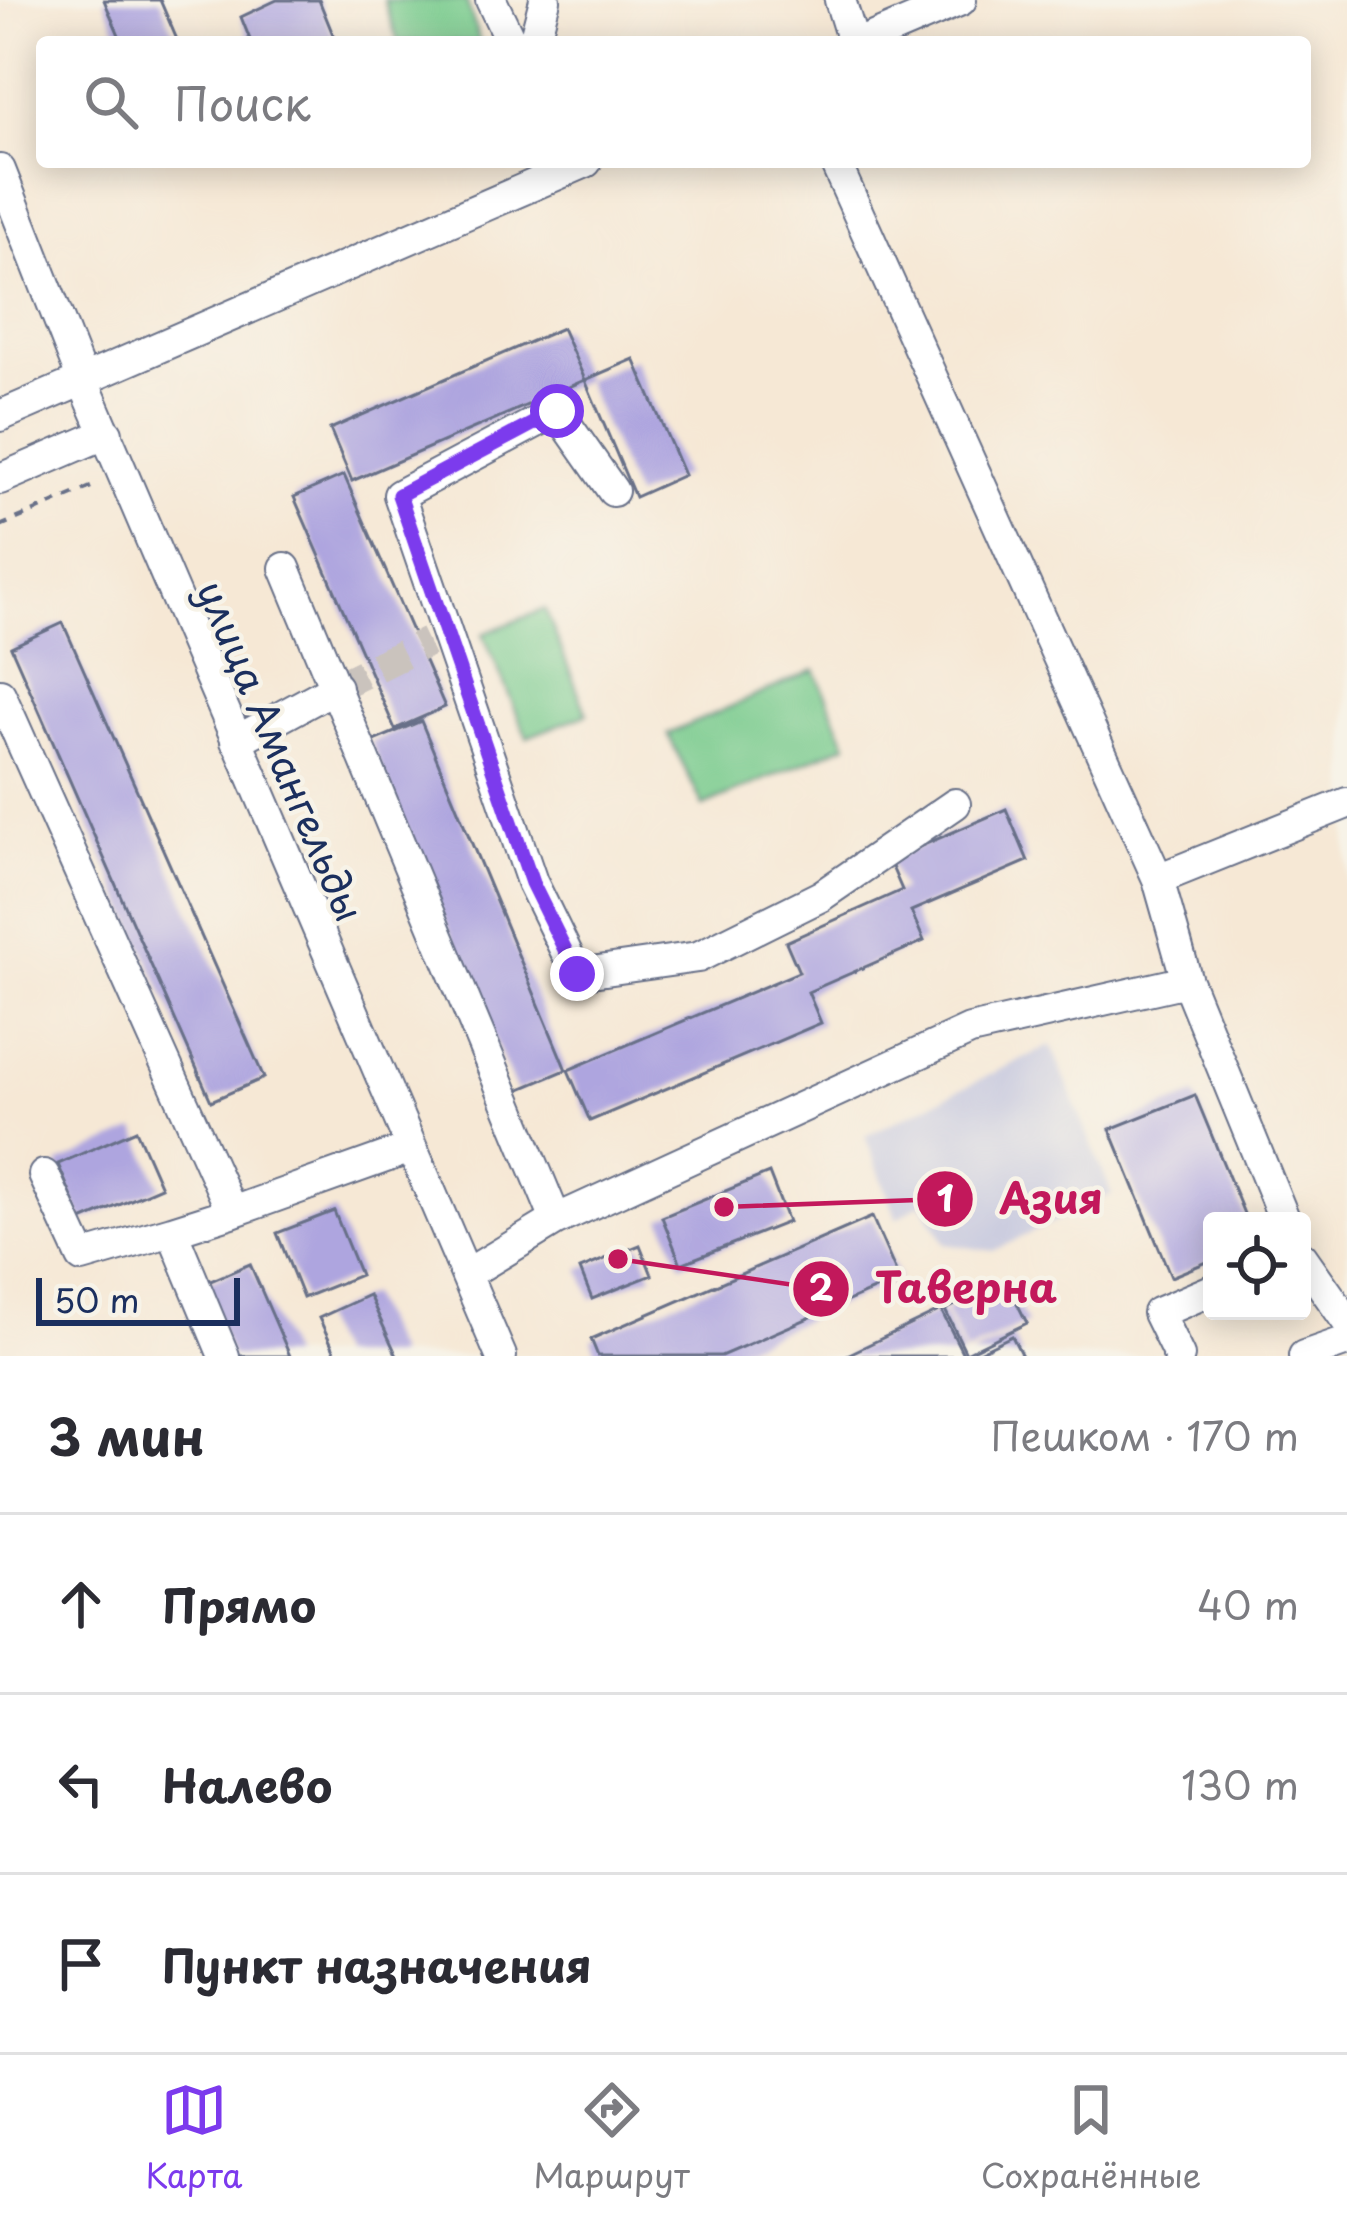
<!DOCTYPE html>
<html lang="ru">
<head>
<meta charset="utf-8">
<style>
  :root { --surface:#fff; --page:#f2f2f3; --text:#2b2b33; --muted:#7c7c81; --line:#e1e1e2; --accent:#7c3aed }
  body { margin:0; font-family:"Playpen Sans",sans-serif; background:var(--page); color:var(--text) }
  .controls { position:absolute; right:36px; bottom:36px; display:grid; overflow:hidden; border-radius:12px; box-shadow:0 6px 30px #0003 }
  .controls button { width:108px; height:108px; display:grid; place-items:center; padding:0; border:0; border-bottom:3px solid var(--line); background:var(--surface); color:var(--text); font:60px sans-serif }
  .scale { position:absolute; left:36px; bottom:30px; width:204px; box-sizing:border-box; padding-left:12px; border:6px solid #1b2f5e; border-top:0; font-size:33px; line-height:42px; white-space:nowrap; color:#1b2f5e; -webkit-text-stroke:9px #f7f3e8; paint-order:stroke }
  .stop { position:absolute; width:36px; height:36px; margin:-27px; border:9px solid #7c3aed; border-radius:50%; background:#fff }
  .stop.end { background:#7c3aed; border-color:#fff; box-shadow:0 3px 12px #0008 }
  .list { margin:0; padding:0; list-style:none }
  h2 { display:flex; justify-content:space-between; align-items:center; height:156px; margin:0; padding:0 48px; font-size:51px }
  h2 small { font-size:39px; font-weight:400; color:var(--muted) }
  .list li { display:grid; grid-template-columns:78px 1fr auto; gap:36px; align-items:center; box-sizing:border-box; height:180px; padding:0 48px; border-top:3px solid var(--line) }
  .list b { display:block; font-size:45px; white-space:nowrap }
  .list em { font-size:39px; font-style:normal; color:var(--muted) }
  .icon { flex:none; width:66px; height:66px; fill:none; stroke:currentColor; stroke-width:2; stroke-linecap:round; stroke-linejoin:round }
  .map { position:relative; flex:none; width:1347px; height:1356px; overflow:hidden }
  .search { position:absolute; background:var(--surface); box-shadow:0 6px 30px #0003; left:36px; right:36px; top:36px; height:132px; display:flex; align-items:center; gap:30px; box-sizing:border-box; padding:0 42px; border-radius:12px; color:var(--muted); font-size:45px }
  .sheet { height:696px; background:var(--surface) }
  nav { display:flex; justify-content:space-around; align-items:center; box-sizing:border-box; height:168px; border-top:3px solid var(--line); background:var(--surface); font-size:33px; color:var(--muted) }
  nav a { display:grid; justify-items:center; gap:6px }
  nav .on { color:var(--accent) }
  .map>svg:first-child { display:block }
  .industrial { fill:#c0c2dd }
  .green { fill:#77ca8c; stroke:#497c75; stroke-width:3 }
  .building { fill:#aea5df }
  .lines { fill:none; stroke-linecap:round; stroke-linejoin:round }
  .minor-tunnel { stroke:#cac3bd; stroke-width:30; stroke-dasharray:30 15; stroke-linecap:butt }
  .minor-casing { stroke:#687088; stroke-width:34 }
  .path { stroke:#687088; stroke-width:4.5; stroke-dasharray:9 9; stroke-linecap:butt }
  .minor { stroke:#fff; stroke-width:30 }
  .route { stroke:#7c3aed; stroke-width:15 }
  .labels { text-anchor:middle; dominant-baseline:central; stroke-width:9; stroke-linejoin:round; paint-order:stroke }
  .street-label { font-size:39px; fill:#1b2f5e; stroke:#f7f3e8 }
  .leader { fill:none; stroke:#c2185b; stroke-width:4.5 }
  .callout-dot { fill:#c2185b; stroke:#f7f3e8; stroke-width:4.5 }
  .mark-label { font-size:36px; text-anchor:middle; font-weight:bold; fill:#fff }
  .callout-label { font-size:42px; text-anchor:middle; font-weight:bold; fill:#c2185b; stroke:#f7f3e8; stroke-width:9; stroke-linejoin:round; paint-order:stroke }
</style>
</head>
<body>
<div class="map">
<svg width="1347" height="1356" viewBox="0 0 1347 1356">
  <rect width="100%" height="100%" fill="#f7f3e8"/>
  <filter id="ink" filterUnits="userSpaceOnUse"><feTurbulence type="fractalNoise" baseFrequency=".00833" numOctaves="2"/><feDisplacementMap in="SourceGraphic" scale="24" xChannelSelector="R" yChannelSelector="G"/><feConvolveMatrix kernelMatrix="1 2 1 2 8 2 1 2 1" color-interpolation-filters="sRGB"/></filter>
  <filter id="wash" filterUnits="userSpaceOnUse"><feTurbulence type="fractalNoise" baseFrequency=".004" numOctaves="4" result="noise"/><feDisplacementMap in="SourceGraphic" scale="48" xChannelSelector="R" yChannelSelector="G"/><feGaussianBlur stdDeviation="2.7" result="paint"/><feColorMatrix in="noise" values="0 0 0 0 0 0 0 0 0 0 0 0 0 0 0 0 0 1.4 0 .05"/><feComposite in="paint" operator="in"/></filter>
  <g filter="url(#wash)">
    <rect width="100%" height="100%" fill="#f6e8d5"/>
    <!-- industrial -->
    <path class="industrial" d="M1051,1045L1112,1194L993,1251L945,1244L921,1203L897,1219L865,1136Z"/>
    <!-- green -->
    <path class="green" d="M384,0H466L480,42H398Z
      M545,609L587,714L527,737L483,634Z
      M815,670L847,744L703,806L668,734Z"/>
    <g id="blocks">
      <!-- building -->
      <path class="building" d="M104,0H160L178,42H122Z
        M277,0H319L336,42H251L241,17Z
        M562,328L585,380L352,481L330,429Z
        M634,359L684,475L635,497L585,380Z
        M344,475L445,707L395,729L294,497Z
        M63,623L264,1078L211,1101L11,647Z
        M421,721L566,1070L516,1091L371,742Z
        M1006,809L1028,861L911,911L924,941L808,992L821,1023L590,1121L568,1070L799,972L786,942L902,890L889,860Z
        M1195,1095L1247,1221H1212V1260L1171,1277L1110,1129Z
        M136,1130L161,1187L82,1221L58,1164Z
        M769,1173L788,1222L681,1264L662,1217Z
        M334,1211L360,1275L303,1298L277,1233Z
        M872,1217L899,1279L721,1356H598L591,1339Z
        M640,1245L652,1275L592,1299L580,1269Z
        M250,1264L290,1356H231L201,1285Z
        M1006,1281L1027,1323L966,1353L945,1310Z
        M369,1295L397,1356H337L319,1318Z
        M941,1310L964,1356H845Z
        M1012,1336L1022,1356H970Z"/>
    </g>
  </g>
  <g filter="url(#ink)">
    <use href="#blocks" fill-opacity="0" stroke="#687088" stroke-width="3"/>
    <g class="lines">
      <!-- minor-tunnel -->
      <path class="minor-tunnel" d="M336,687L428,642"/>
      <defs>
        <path id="minor" d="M491,0L511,42
          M840,0L853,42
          M534,42L545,0
          M862,42L961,0
          M835,162L1158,879L1347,803
          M0,170L83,381L501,1356
          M0,416L586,162
          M0,479L107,433
          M613,491L557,411L399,495L532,882L577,974L698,957L821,896L955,804
          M285,568L556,1220
          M0,694L232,1212L408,1149
          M236,741L336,687
          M1158,879L1187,981L1285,1221
          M44,1175L82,1257L172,1231
          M1302,1257L1347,1321
          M467,1274L556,1220L970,1030L1187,981
          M224,1356L172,1231L232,1212
          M1179,1356L1158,1313L1212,1290
          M1304,1356L1347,1341"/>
      </defs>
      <!-- minor casing -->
      <use href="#minor" class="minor-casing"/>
      <!-- path -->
      <path class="path" d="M0,526L91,487"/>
      <!-- minor -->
      <use href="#minor" class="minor"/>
    </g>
  </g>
  <g class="lines" filter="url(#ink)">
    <!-- route -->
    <path class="route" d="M557,411L399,495L532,883L577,974"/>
  </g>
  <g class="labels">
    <!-- street labels -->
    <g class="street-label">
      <text transform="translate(282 750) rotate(67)">улица Амангельды</text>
    </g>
  </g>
  <!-- callouts -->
  <path class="leader" d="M724 1207L945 1199M618 1259L821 1289"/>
  <g class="callout-dot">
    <circle cx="724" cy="1207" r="12"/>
    <circle cx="618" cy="1259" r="12"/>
    <circle cx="945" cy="1199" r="30"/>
    <circle cx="821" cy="1289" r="30"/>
  </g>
  <g class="mark-label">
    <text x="945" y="1212">1</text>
    <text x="821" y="1301">2</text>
  </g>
  <g class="callout-label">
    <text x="1051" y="1214">Азия</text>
    <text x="966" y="1303">Таверна</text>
  </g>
</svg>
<div class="controls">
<button><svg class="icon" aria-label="locate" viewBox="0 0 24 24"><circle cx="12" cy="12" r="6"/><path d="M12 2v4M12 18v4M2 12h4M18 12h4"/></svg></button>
</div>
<div class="scale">50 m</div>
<div class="stop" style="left:557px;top:411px"></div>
<div class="stop end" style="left:577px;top:974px"></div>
<div class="search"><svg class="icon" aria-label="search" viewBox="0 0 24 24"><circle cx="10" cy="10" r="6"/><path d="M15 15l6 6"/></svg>Поиск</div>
</div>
<section class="sheet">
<h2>3 мин<small>Пешком · 170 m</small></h2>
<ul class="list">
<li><svg class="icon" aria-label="ahead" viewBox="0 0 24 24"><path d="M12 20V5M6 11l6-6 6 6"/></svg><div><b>Прямо</b></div><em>40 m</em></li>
<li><svg class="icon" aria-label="left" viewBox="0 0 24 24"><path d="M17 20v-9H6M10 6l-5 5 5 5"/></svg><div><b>Налево</b></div><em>130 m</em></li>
<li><svg class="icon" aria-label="arrive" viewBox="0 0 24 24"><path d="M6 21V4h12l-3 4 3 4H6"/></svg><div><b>Пункт назначения</b></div></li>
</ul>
</section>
<nav>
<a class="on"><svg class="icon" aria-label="map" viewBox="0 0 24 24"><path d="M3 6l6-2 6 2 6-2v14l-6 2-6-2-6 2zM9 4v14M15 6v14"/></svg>Карта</a>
<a><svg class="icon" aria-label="directions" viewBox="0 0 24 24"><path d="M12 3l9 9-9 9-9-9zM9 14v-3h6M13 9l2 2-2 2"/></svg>Маршрут</a>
<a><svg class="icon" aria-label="saved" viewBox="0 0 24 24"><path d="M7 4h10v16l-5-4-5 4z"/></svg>Сохранённые</a>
</nav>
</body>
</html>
